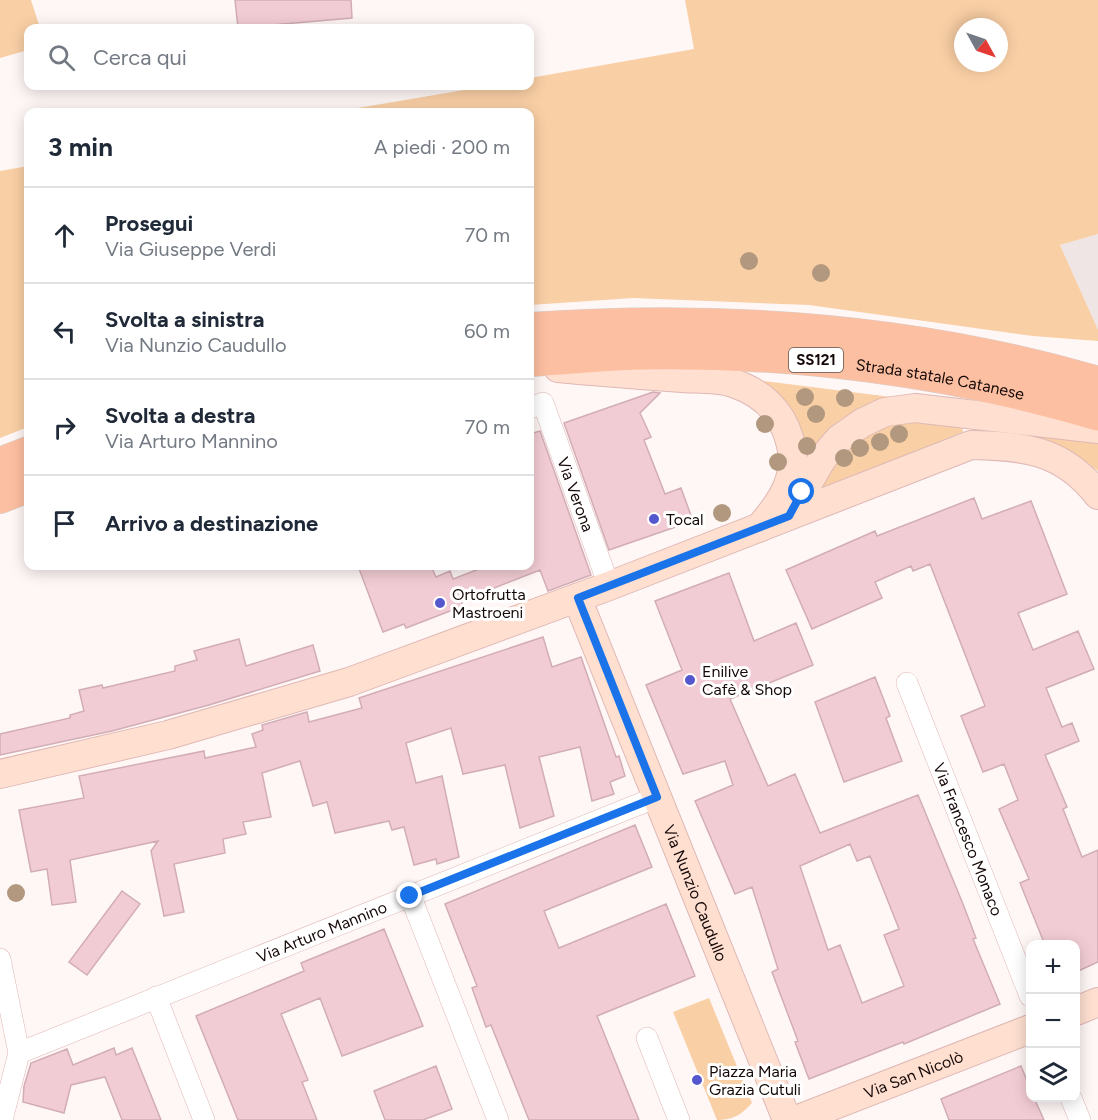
<!DOCTYPE html>
<html lang="it">
<head>
<meta charset="utf-8">
<style>
  :root { --surface:#fff; --page:#f6f6f7; --text:#1f2937; --muted:#747a83; --line:#e0e1e3 }
  body { margin:0; font-family:Figtree,sans-serif; background:var(--page); color:var(--text) }
  .controls { position:absolute; right:18px; bottom:18px; display:grid; overflow:hidden; border-radius:12px; box-shadow:0 3px 15px #0003 }
  .controls button { width:54px; height:54px; display:grid; place-items:center; padding:0; border:0; border-bottom:2px solid var(--line); background:var(--surface); color:var(--text); font:30px sans-serif }
  .compass { position:absolute; left:954px; top:18px; width:54px; height:54px; border-radius:50%; background:var(--surface); box-shadow:0 3px 15px #0003; rotate:130deg }
  .stop { position:absolute; width:18px; height:18px; margin:-14px; border:4px solid #1a73e8; border-radius:50%; background:#fff }
  .stop.end { background:#1a73e8; border-color:#fff; box-shadow:0 2px 6px #0008 }
  .list { margin:0; padding:0; list-style:none }
  h2 { display:flex; justify-content:space-between; align-items:center; height:78px; margin:0; padding:0 24px; font-size:26px }
  h2 small { font-size:20px; font-weight:400; color:var(--muted) }
  .list li { display:grid; grid-template-columns:39px 1fr auto; gap:18px; align-items:center; box-sizing:border-box; height:96px; padding:0 24px; border-top:2px solid var(--line) }
  .list b { display:block; font-size:22px; white-space:nowrap }
  .list p { margin:0; font-size:20px; white-space:nowrap; color:var(--muted) }
  .list em { font-size:20px; font-style:normal; color:var(--muted) }
  .icon { flex:none; width:33px; height:33px; fill:none; stroke:currentColor; stroke-width:2; stroke-linecap:round; stroke-linejoin:round }
  .map { position:relative; flex:none; width:1098px; height:1120px; overflow:hidden }
  .search { position:absolute; background:var(--surface); box-shadow:0 3px 15px #0003; left:24px; top:24px; width:510px; height:66px; display:flex; align-items:center; gap:15px; box-sizing:border-box; padding:0 21px; border-radius:12px; color:var(--muted); font-size:22px }
  .panel { position:absolute; background:var(--surface); box-shadow:0 3px 15px #0003; left:24px; top:108px; width:510px; height:462px; border-radius:12px }
  .map>svg:first-child { display:block }
  .built { fill:#efe5e4 }
  .green { fill:#f9cfa5; fill-rule:evenodd }
  .building { fill:#f2ccd4; stroke:#d2adb5; stroke-width:1.5; fill-rule:evenodd }
  .lines { fill:none; stroke-linecap:round; stroke-linejoin:round }
  .street-casing { stroke:#dfb8b5; stroke-width:22 }
  .secondary-casing { stroke:#dfb8b5; stroke-width:30 }
  .primary-casing { stroke:#d5d3d3; stroke-width:34 }
  .street { stroke:#fff; stroke-width:21 }
  .secondary { stroke:#fedfd0; stroke-width:28 }
  .primary { stroke:#fdbfa1; stroke-width:33 }
  .tree { fill:#b2987f }
  .route { stroke:#1a73e8; stroke-width:8 }
  .poi-dot { fill:#5457ce; stroke:#fff; stroke-width:2 }
  .labels { text-anchor:middle; dominant-baseline:central; stroke-width:6; stroke-linejoin:round; paint-order:stroke }
  .shield { fill:#fff; stroke:#5b5352; stroke-width:1.5 }
  .shield-label { font-size:15px; font-weight:bold; fill:#150908 }
  .street-label { font-size:16px; fill:#150908; stroke:#fff }
  .poi-label { font-size:16px; fill:#150908; stroke:#fff; text-anchor:start }
</style>
</head>
<body>
<div class="map">
<svg width="1098" height="1120" viewBox="0 0 1098 1120">
  <rect width="100%" height="100%" fill="#fff7f6"/>
  <!-- built -->
  <path class="built" d="M1098,234V331L1060,245Z"/>
  <!-- green -->
  <path class="green" d="M0,0H31L40,28H28V50L0,58Z
    M685,0H1098V234L1060,245L1098,330V341L1033,336L809,305L633,298L530,305V112H334L488,86H530V78L694,49ZM963,27H999V63H963Z
    M28,166V427L0,438V171Z
    M757,380L907,399L803,475Z
    M904,418L961,421L963,432L821,490L817,488L827,468L862,433Z
    M1034,433L1098,440V471L1077,455L1037,437Z
    M709,998L752,1103C741,1115 733,1120 717,1120L673,1012Z"/>
  <!-- building -->
  <path class="building" d="M235,0H351L352,18L238,28Z
    M653,392L660,393L640,413L651,437L644,440L665,494L681,488L693,521L609,550L564,423Z
    M540,431L591,575L548,591L540,570L461,601L463,606L406,628L404,624L383,632L358,566H431L436,577L450,571L453,579L487,566H530V434Z
    M974,498L982,519L1031,501L1067,594L1018,613L1033,650L1078,631L1094,669L1046,688L1062,727L1072,723L1079,741L1045,755L1067,807L1063,809L1082,857L1098,850V962L1076,972V945H1045L1020,883L1029,879L999,809L1018,800L1004,764L983,772L961,716L985,706L930,564L913,571L911,566L875,582L882,598L812,629L786,570L875,531L877,536Z
    M729,573L754,641L796,623L813,665L730,699L768,786L795,774L820,833L918,795L963,904L976,938L973,939L1000,1004L904,1044L903,1042L809,1079L795,1042L798,1041L772,972L778,969L752,887L735,894L695,801L733,785L725,761L683,774L646,685L682,670L655,601ZM850,844L857,861L870,856L899,929L884,935L904,986L862,1003L840,945L828,950L800,866Z
    M543,637L552,667L581,657L616,757L619,756L625,776L610,782L614,794L592,801L580,747L539,757L554,816L520,828L505,765L463,774L451,728L406,743L416,783L442,776L459,857L437,864L436,859L414,865L404,827L392,830L389,821L335,833L327,802L313,806L300,761L262,773L271,817L243,822L246,834L223,839L225,853L174,864L184,912L164,916L151,851L158,841L70,860L76,902L52,905L47,869L31,872L19,810L84,798L79,776L204,751L205,758L256,747L252,734L263,730L262,725L307,712L309,722L362,708L359,698Z
    M239,639L246,666L313,645L320,671L209,705L112,731L0,755V734L70,718V715L84,711L79,690L102,685L103,688L175,671V666L197,660L194,651Z
    M875,677L890,716L886,718L902,761L844,782L815,702Z
    M635,825L652,867L544,911L559,948L666,904L695,976L597,1016L639,1120H529L491,1025L486,1027L472,988L477,986L445,904Z
    M122,891L140,904L87,975L69,962Z
    M384,929L423,1026L342,1056L320,998L281,1014L308,1080L302,1082L317,1120H238L196,1016L304,971L301,963Z
    M114,1048L116,1055L132,1048L161,1120H122L105,1077L71,1085L64,1113L23,1102L24,1086L31,1063L67,1049L73,1065Z
    M436,1066L452,1109L423,1120H385L374,1091Z
    M1021,1066L1030,1088V1098H1034L1044,1120H949L941,1099Z"/>
  <g class="lines">
    <defs>
      <g id="street">
        <path id="s1" d="M530,408L543,403L609,586"/>
        <path id="s2" d="M907,683L1030,996"/>
        <path d="M410,895L498,1120"/>
        <path d="M0,959L19,1053L2,1120"/>
        <path d="M156,997L204,1120"/>
        <path d="M647,1038L679,1120"/>
        <path id="s3" d="M19,1053L657,797"/>
        <path d="M1071,1098L1080,1120"/>
      </g>
      <g id="secondary">
        <path d="M558,368C600,372 641,375 682,378C698,379 718,378 733,383C760,392 781,410 789,438C801,474 782,502 759,528"/>
        <path d="M793,509L822,459L839,439L862,423L885,412L915,408L1098,429"/>
        <path id="s4" d="M577,598L787,1120"/>
        <path d="M0,774L168,735L349,682L609,586L971,445C1025,446 1063,450 1098,495"/>
        <path d="M1076,1011L1098,1002"/>
        <path id="s5" d="M796,1120L1030,1029"/>
      </g>
      <g id="primary">
        <path d="M530,329C721,316 914,329 1098,383"/>
        <path id="s6" d="M530,360C566,358 602,354 639,353C792,350 951,370 1098,414"/>
        <path d="M0,464L28,453"/>
        <path d="M0,497L28,486"/>
      </g>
    </defs>
    <!-- street casing -->
    <use href="#street" class="street-casing"/>
    <!-- secondary casing -->
    <use href="#secondary" class="secondary-casing"/>
    <!-- primary casing -->
    <use href="#primary" class="primary-casing"/>
    <!-- street -->
    <use href="#street" class="street"/>
    <!-- secondary -->
    <use href="#secondary" class="secondary"/>
    <!-- primary -->
    <use href="#primary" class="primary"/>
  </g>
  <!-- trees -->
  <g class="tree">
    <circle cx="749" cy="261" r="9"/>
    <circle cx="821" cy="273" r="9"/>
    <circle cx="805" cy="397" r="9"/>
    <circle cx="845" cy="398" r="9"/>
    <circle cx="816" cy="414" r="9"/>
    <circle cx="765" cy="424" r="9"/>
    <circle cx="899" cy="434" r="9"/>
    <circle cx="880" cy="442" r="9"/>
    <circle cx="807" cy="446" r="9"/>
    <circle cx="860" cy="448" r="9"/>
    <circle cx="844" cy="458" r="9"/>
    <circle cx="778" cy="462" r="9"/>
    <circle cx="722" cy="513" r="9"/>
    <circle cx="16" cy="893" r="9"/>
  </g>
  <g class="lines">
    <!-- route -->
    <path class="route" d="M410,896L657,797L578,598L789,516L802,492"/>
  </g>
  <!-- markers -->
  <g class="poi-dot">
    <circle cx="654" cy="519" r="6"/>
    <circle cx="440" cy="603" r="6"/>
    <circle cx="690" cy="680" r="6"/>
    <circle cx="697" cy="1080" r="6"/>
  </g>
  <g class="labels">
    <!-- shield labels -->
    <rect class="shield" x="789" y="348" width="54" height="24" rx="4.5"/>
    <g class="shield-label">
      <text x="816" y="360">SS121</text>
    </g>
    <!-- street labels -->
    <g class="street-label">
      <text stroke="none"><textPath href="#s6" startOffset="412">Strada statale Catanese</textPath></text>
      <text stroke="none"><textPath href="#s1" startOffset="111">Via Verona</textPath></text>
      <text stroke="none"><textPath href="#s2" startOffset="168">Via Francesco Monaco</textPath></text>
      <text stroke="none"><textPath href="#s4" startOffset="318">Via Nunzio Caudullo</textPath></text>
      <text stroke="none"><textPath href="#s3" startOffset="326">Via Arturo Mannino</textPath></text>
      <text stroke="none"><textPath href="#s5" startOffset="126">Via San Nicolò</textPath></text>
    </g>
    <!-- poi labels -->
    <g class="poi-label">
      <text x="666" y="519">Tocal</text>
      <text x="452" y="594">Ortofrutta<tspan x="452" dy="18">Mastroeni</tspan></text>
      <text x="702" y="671">Enilive<tspan x="702" dy="18">Cafè &amp; Shop</tspan></text>
      <text x="709" y="1071">Piazza Maria<tspan x="709" dy="18">Grazia Cutuli</tspan></text>
    </g>
  </g>
</svg>
<div class="controls">
<button>+</button>
<button>−</button>
<button><svg class="icon" aria-label="layers" viewBox="0 0 24 24"><path d="M12 4l9 5-9 5-9-5zM3 14l9 5 9-5"/></svg></button>
</div>
<svg class="compass" viewBox="-18 -18 36 36"><path d="M0-13l5 13h-10z" fill="#e53935"/><path d="M0 13l5-13h-10z" fill="#747a83"/></svg>
<div class="stop" style="left:802px;top:492px"></div>
<div class="stop end" style="left:410px;top:896px"></div>
<div class="search"><svg class="icon" aria-label="search" viewBox="0 0 24 24"><circle cx="10" cy="10" r="6"/><path d="M15 15l6 6"/></svg>Cerca qui</div>
<section class="panel">
<h2>3 min<small>A piedi · 200 m</small></h2>
<ul class="list">
<li><svg class="icon" aria-label="ahead" viewBox="0 0 24 24"><path d="M12 20V5M6 11l6-6 6 6"/></svg><div><b>Prosegui</b><p>Via Giuseppe Verdi</p></div><em>70 m</em></li>
<li><svg class="icon" aria-label="left" viewBox="0 0 24 24"><path d="M17 20v-9H6M10 6l-5 5 5 5"/></svg><div><b>Svolta a sinistra</b><p>Via Nunzio Caudullo</p></div><em>60 m</em></li>
<li><svg class="icon" aria-label="right" viewBox="0 0 24 24"><path d="M7 20v-9h11M14 6l5 5-5 5"/></svg><div><b>Svolta a destra</b><p>Via Arturo Mannino</p></div><em>70 m</em></li>
<li><svg class="icon" aria-label="arrive" viewBox="0 0 24 24"><path d="M6 21V4h12l-3 4 3 4H6"/></svg><div><b>Arrivo a destinazione</b></div></li>
</ul>
</section>
</div>
</body>
</html>
